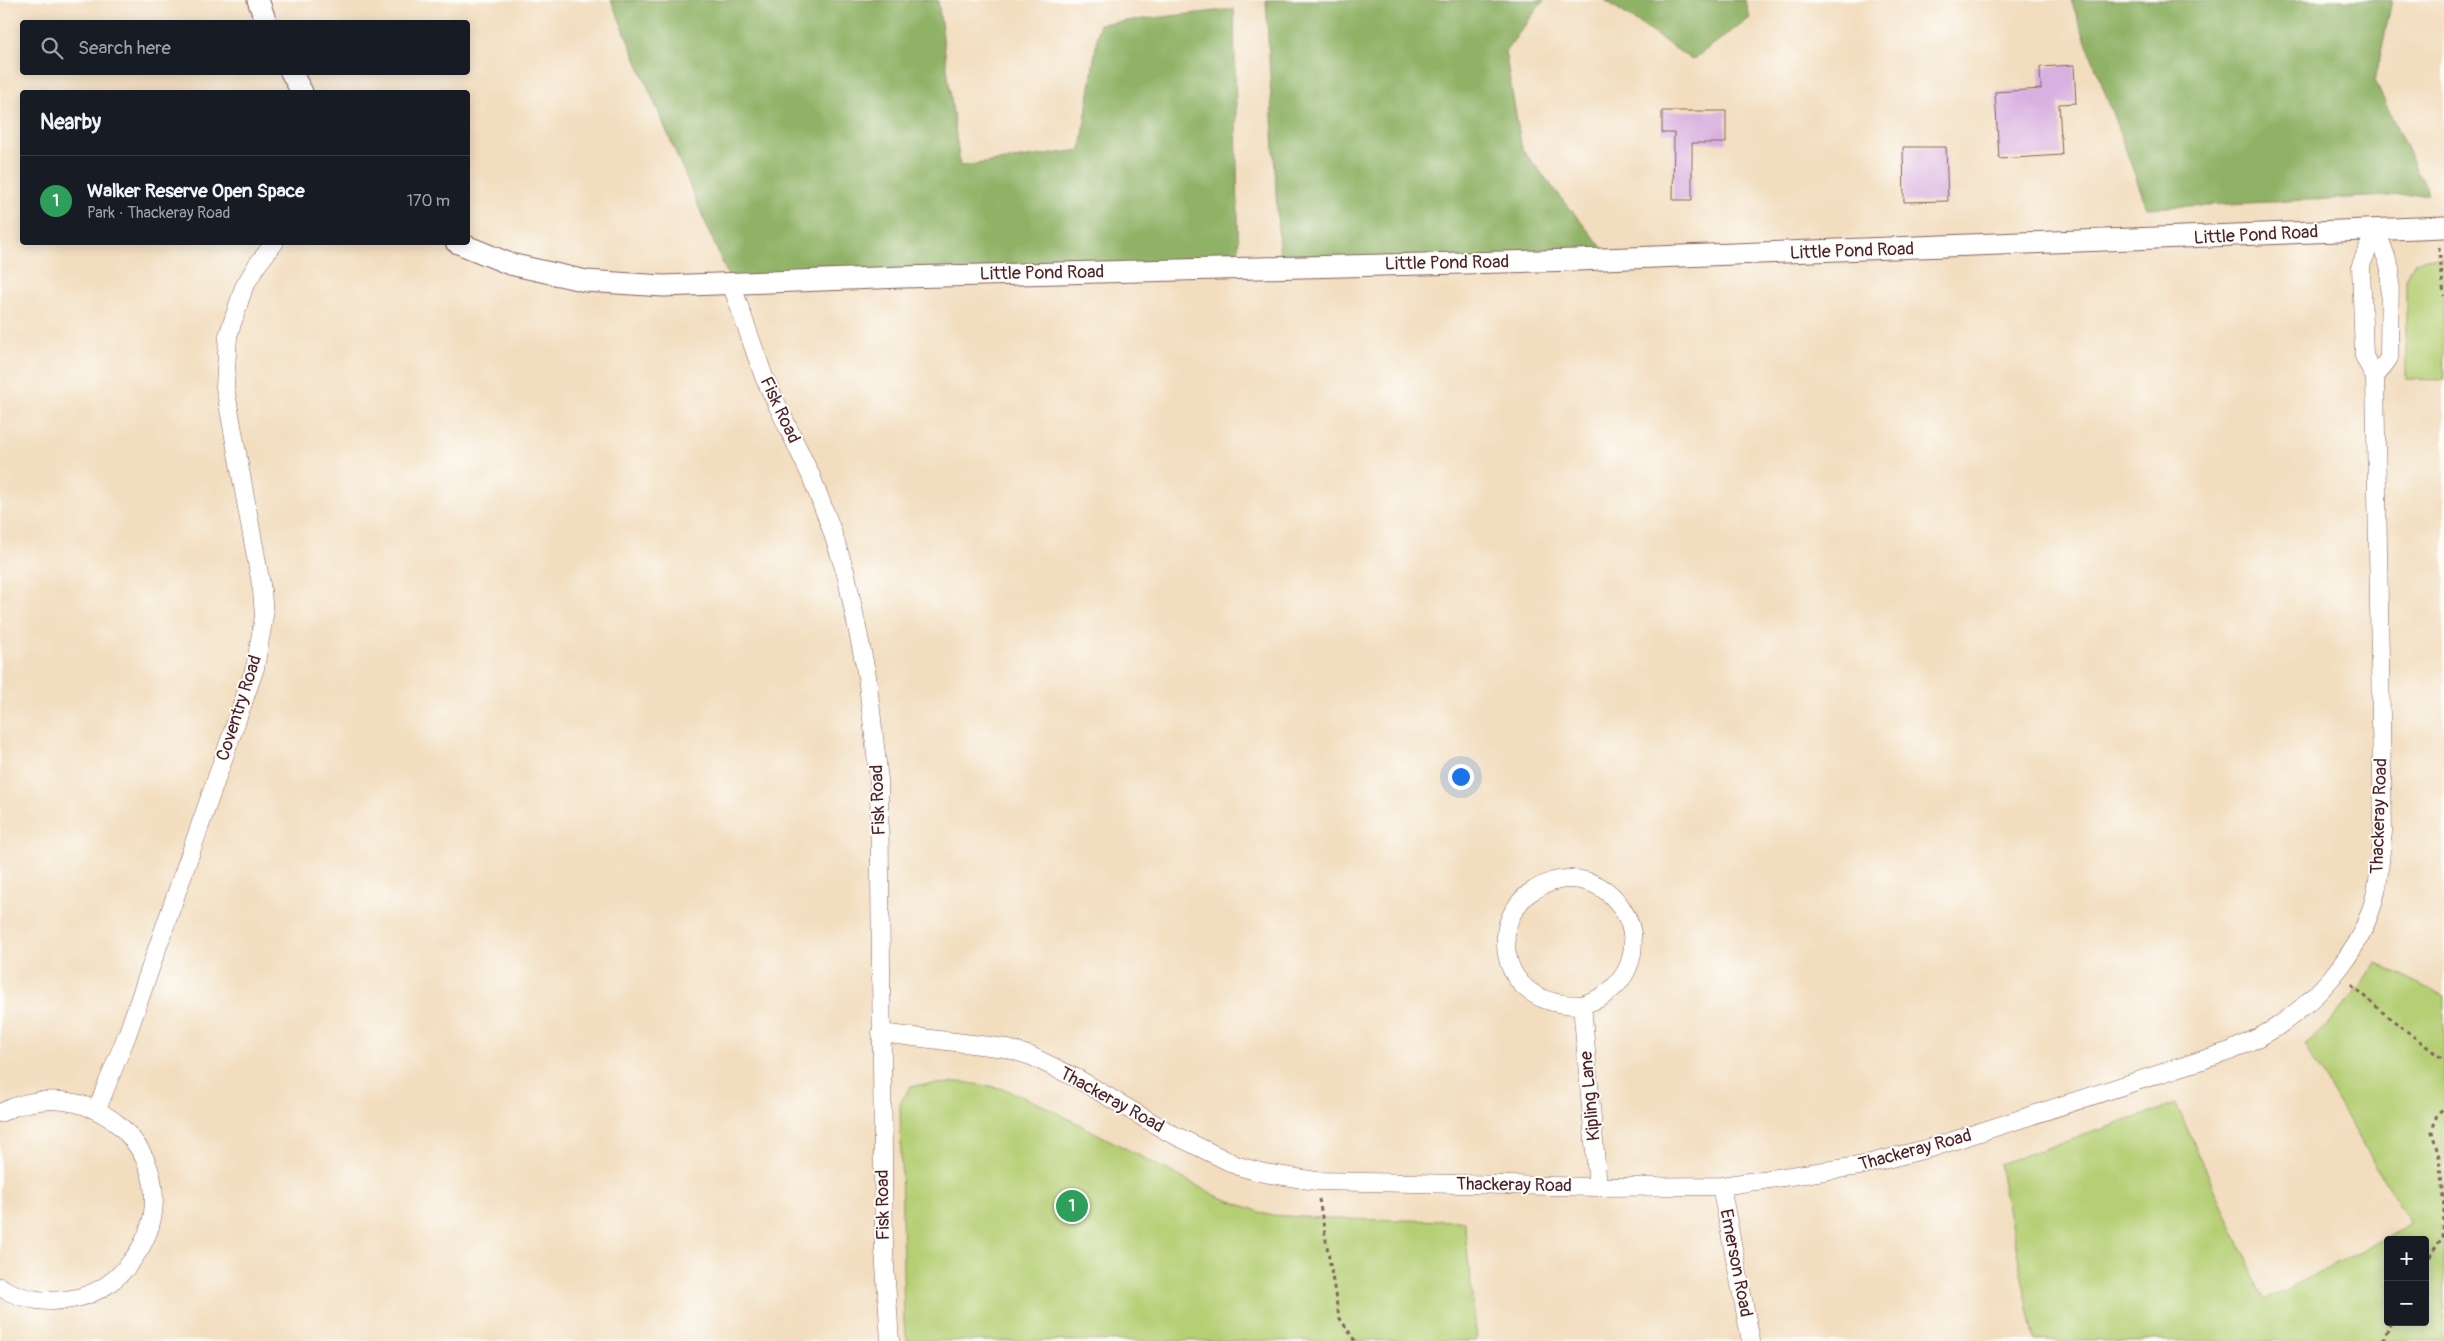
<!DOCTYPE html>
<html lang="en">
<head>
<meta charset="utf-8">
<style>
  :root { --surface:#171b24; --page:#242831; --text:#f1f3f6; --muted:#9ea1a6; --line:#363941; --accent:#d690ce }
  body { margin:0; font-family:Pangolin,sans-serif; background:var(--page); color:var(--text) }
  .controls { position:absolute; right:15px; bottom:15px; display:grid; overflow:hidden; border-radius:5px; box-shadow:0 2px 12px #0003 }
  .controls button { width:45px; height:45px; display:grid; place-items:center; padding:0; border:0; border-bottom:1px solid var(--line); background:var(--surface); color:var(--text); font:25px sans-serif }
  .you { position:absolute; left:1460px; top:776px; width:18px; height:18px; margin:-12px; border:4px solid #fff; border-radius:50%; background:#1a73e8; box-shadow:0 0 0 8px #1a73e833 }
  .badge { display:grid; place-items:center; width:32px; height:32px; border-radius:50%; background:var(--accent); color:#fff; font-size:16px; font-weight:700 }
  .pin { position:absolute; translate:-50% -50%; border:2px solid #fff; box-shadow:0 1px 5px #0006 }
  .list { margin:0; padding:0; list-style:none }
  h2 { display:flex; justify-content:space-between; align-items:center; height:65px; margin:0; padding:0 20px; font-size:21px }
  h2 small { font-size:16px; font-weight:400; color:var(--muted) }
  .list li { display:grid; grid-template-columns:32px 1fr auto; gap:15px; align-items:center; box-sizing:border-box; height:90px; padding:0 20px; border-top:1px solid var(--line) }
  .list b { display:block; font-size:19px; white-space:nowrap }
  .list p { margin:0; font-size:16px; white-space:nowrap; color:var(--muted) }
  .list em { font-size:16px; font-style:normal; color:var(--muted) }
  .icon { flex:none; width:28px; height:28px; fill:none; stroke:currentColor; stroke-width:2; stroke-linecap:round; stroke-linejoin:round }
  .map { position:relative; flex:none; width:2444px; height:1341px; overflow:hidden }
  .search { position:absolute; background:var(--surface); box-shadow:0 2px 12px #0003; left:20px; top:20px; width:450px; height:55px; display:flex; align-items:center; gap:12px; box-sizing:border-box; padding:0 18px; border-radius:5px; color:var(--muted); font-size:19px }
  .panel { position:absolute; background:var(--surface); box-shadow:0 2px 12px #0003; left:20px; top:90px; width:450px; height:155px; border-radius:5px }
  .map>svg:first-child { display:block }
  .green { fill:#b5cf75; stroke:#807750; fill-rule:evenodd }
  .forest { fill:#90b266; stroke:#6d6848 }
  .building { fill:#d9b1e0 }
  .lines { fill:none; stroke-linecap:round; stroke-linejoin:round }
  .minor-casing { stroke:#85625e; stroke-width:19 }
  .tertiary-casing { stroke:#85625e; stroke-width:23 }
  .path { stroke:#85625e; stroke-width:3; stroke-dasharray:4 4; stroke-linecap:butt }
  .minor { stroke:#fff; stroke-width:18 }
  .tertiary { stroke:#fff; stroke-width:21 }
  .labels { text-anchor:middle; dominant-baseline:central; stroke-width:4; stroke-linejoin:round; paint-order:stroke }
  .street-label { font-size:18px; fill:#4a1f2b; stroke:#fdfcf7 }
</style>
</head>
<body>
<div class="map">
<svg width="2444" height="1341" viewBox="0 0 2444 1341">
  <rect width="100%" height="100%" fill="#fdfcf7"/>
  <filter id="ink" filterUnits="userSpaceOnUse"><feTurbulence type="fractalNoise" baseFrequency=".02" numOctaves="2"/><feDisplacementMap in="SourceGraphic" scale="10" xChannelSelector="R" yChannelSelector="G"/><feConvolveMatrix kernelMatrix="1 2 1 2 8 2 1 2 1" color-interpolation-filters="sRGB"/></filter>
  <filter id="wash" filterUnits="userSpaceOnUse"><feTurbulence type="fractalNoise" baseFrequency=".0096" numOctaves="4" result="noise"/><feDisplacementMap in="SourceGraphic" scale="20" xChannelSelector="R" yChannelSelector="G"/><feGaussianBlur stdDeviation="1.12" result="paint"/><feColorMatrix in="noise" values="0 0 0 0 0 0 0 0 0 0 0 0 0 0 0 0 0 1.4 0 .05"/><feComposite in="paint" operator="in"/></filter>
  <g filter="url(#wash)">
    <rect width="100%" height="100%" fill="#f2ddbe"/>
    <!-- green -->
    <path class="green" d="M2444,257V380L2406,379V279L2414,263L2426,258Z
      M2377,963L2444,996V1341H2035L1999,1164L2176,1104L2265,1300L2411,1225L2304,1044C2335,1023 2354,993 2377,963ZM2388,1240H2425V1322H2388Z
      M963,1082L1005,1089L1044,1106L1217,1196L1268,1215L1340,1219L1464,1221L1477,1341H907L904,1323L900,1103L911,1086Z"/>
    <!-- forest -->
    <path class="forest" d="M611,0H938L960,166L1081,150L1099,24L1234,9L1239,269L731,283Z
      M1266,0H1544L1505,52L1522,149L1611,259L1280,268Z
      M1605,0H1745L1750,18L1692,60Z
      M2071,0H2392L2375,81L2428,194L2147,208Z"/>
    <g id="blocks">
      <!-- building -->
      <path class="building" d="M2074,65L2076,103L2059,104L2062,155L1999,159L1995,92L2041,89L2040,67Z
        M1662,111H1726V143H1692V200H1673L1674,133H1662Z
        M1903,147H1946L1948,201L1904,202Z"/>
    </g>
  </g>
  <g filter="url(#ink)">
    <use href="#blocks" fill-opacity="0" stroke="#85625e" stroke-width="1"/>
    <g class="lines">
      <defs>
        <path id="minor" d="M731,283L764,377L811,476L830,525L846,574L867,676L879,780L884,1250L890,1341
          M2375,377L2389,358L2390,268L2376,229
          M1582,1005C1535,1006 1503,982 1506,933C1508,916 1520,898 1534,890C1607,845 1673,949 1603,996C1597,1000 1589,1002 1582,1005L1598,1187
          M881,1033L1005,1048L1031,1056L1078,1079L1168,1132L1238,1166L1264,1173L1316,1181L1598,1187L1721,1186L1859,1166L1934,1147L2230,1051C2246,1043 2264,1036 2278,1026C2326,993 2369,941 2378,881C2380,865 2381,848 2383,832L2375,377L2364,356L2361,265L2376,229
          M97,1109L127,1035L255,668L264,616L262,590L225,387L228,336L244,287L257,265L275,242
          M0,1113C101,1062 201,1175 130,1263C117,1280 98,1293 77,1298C51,1304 23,1301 0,1287
          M1721,1186L1751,1341"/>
        <path id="tertiary" d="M258,0L266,22
          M291,72L302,92
          M456,242L510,264L586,281L663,286L903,277L1577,260L2444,227"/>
      </defs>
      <!-- minor casing -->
      <use href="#minor" class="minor-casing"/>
      <!-- tertiary casing -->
      <use href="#tertiary" class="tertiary-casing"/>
      <!-- path -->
      <path class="path" d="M2439,247L2444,296
        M2351,985L2386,1015L2444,1060
        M1319,1199L1339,1317L1355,1341
        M2425,1264L2443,1236L2444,1207L2439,1157L2432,1132L2437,1114L2444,1108
        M2383,1341L2391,1322"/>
      <!-- minor -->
      <use href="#minor" class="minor"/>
      <!-- tertiary -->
      <use href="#tertiary" class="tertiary"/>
    </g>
  </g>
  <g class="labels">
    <!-- street labels -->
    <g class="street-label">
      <text transform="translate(2256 235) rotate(-3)">Little Pond Road</text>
      <text transform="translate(1852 251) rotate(-2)">Little Pond Road</text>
      <text transform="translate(1447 263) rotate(-1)">Little Pond Road</text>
      <text transform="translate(1042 273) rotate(-1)">Little Pond Road</text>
      <text transform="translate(780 410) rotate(65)">Fisk Road</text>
      <text transform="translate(239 708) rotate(-72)">Coventry Road</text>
      <text transform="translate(878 800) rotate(-92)">Fisk Road</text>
      <text transform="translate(2379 816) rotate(-88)">Thackeray Road</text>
      <text transform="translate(1590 1096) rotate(-95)">Kipling Lane</text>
      <text transform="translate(1112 1100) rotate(29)">Thackeray Road</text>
      <text transform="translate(1915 1150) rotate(-15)">Thackeray Road</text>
      <text transform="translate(1514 1185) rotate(1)">Thackeray Road</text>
      <text transform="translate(883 1205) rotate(-91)">Fisk Road</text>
      <text transform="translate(1736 1263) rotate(79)">Emerson Road</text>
    </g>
  </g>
</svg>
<div class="controls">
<button>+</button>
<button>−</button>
</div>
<div class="you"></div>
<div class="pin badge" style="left:1072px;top:1206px;background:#2e9e5b">1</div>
<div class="search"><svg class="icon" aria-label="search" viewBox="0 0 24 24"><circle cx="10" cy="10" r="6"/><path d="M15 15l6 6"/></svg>Search here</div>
<section class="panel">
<h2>Nearby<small></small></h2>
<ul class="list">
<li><span class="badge" style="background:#2e9e5b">1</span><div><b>Walker Reserve Open Space</b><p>Park · Thackeray Road</p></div><em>170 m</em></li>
</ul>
</section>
</div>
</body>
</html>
